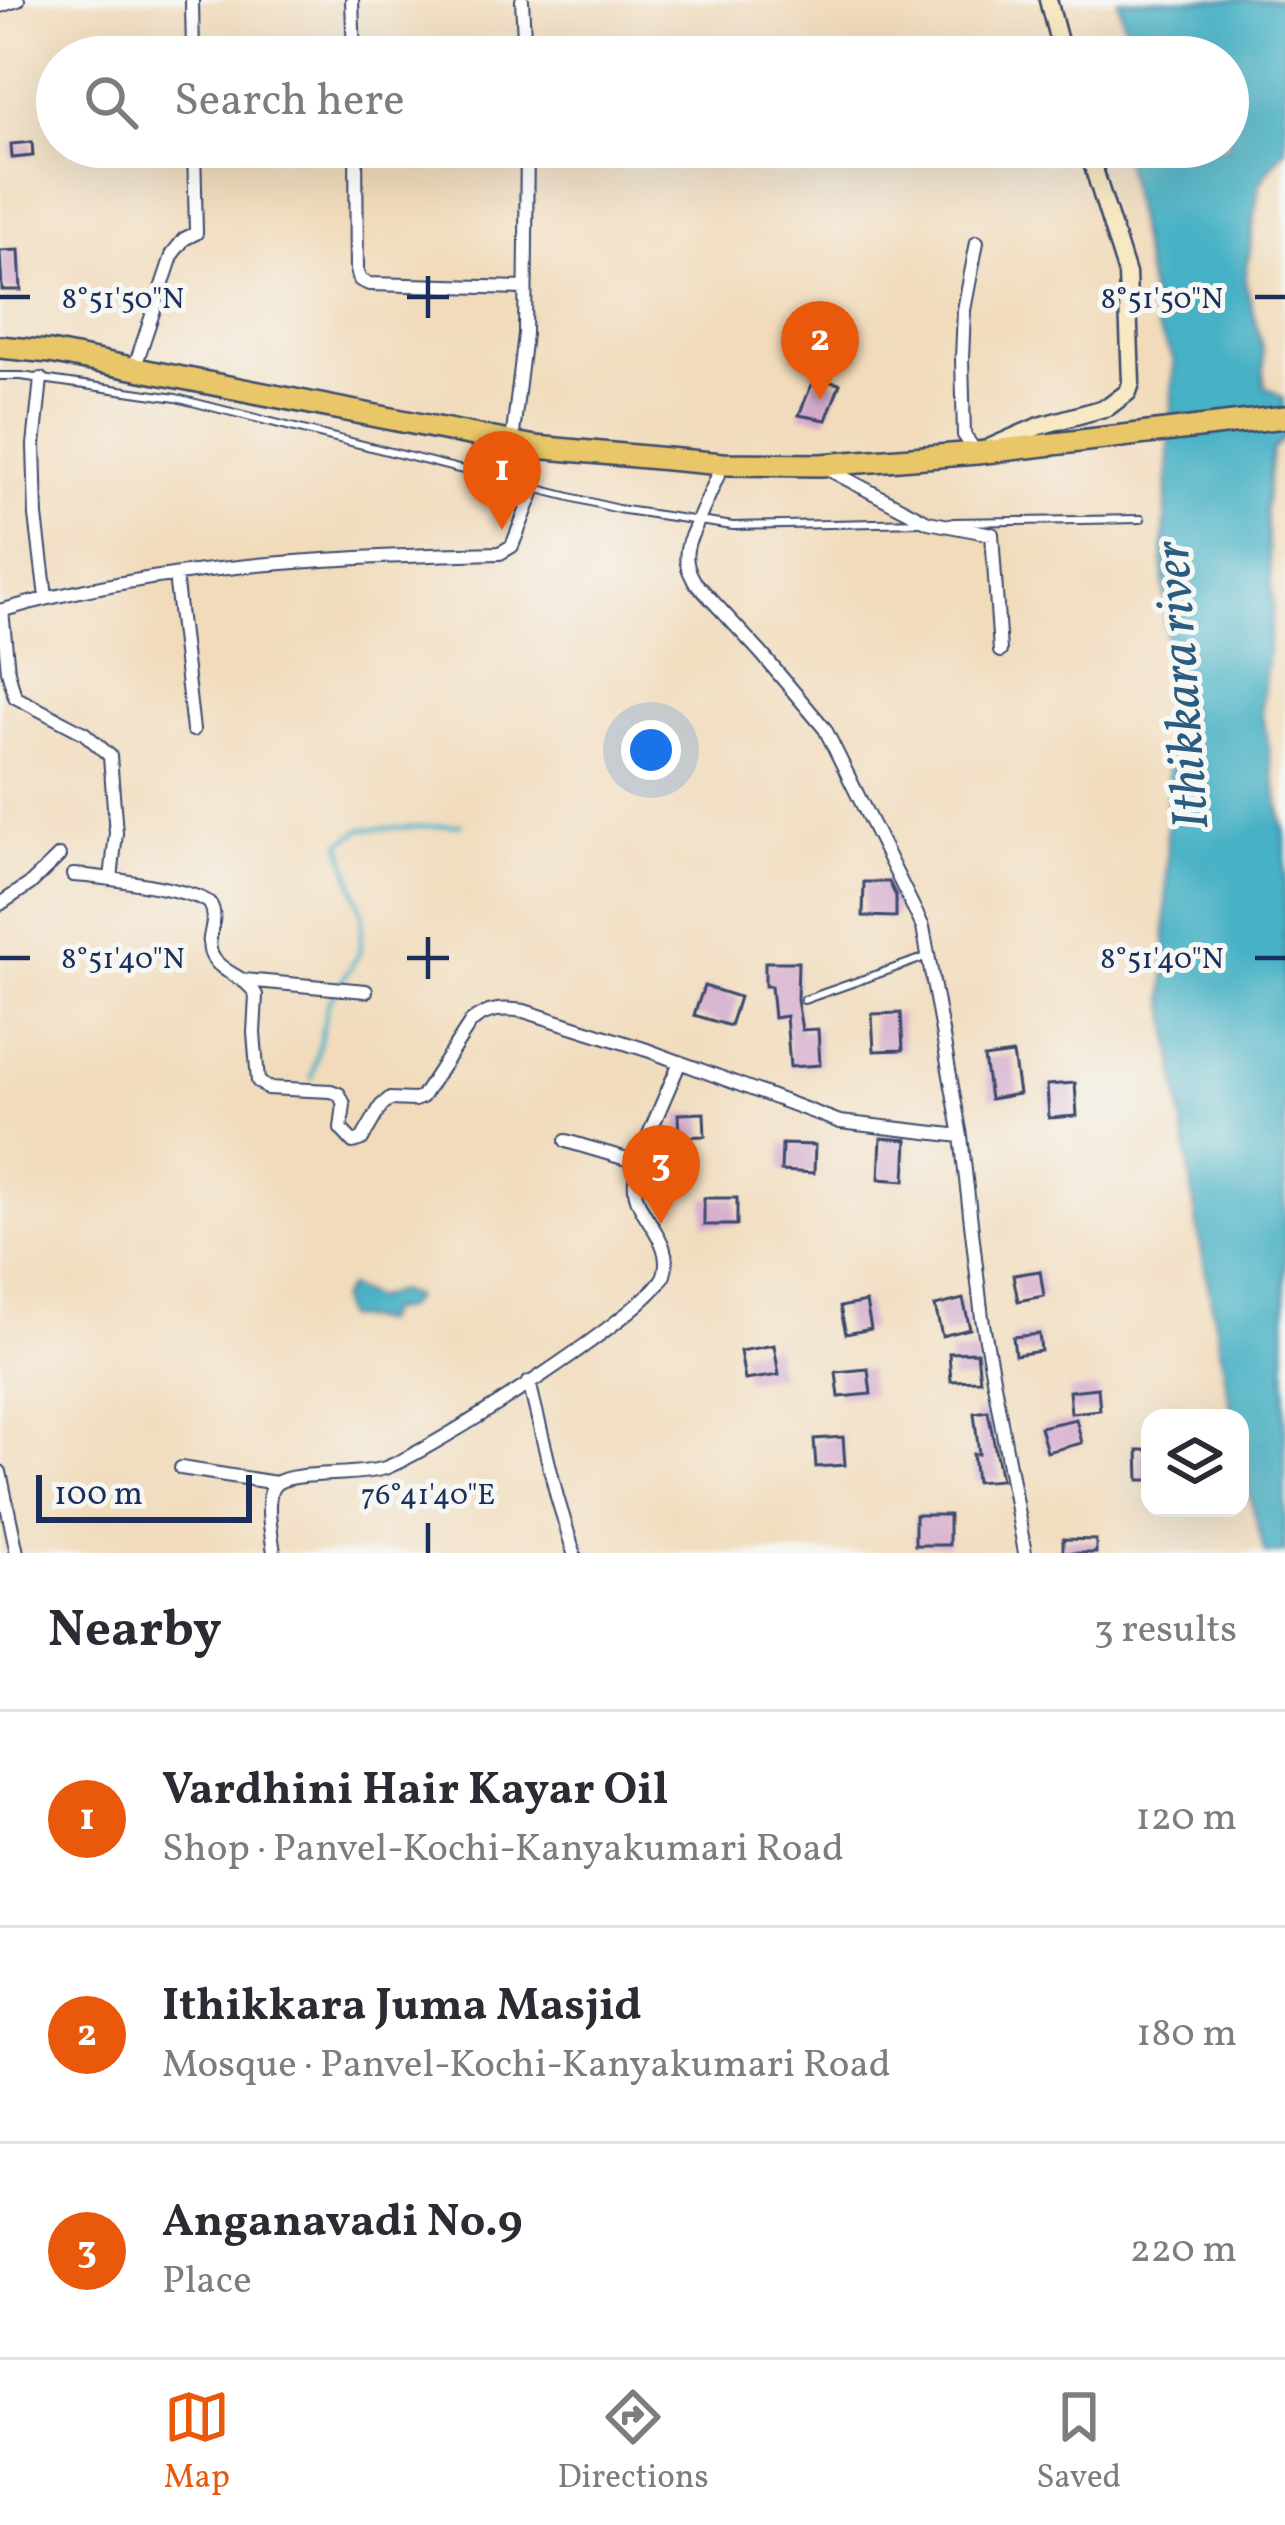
<!DOCTYPE html>
<html lang="en">
<head>
<meta charset="utf-8">
<style>
  :root { --surface:#fff; --page:#f2f2f3; --text:#2b2b33; --muted:#7c7c81; --line:#e1e1e2; --accent:#ea580c }
  body { margin:0; font-family:Vollkorn,serif; background:var(--page); color:var(--text) }
  .controls { position:absolute; right:36px; bottom:36px; display:grid; overflow:hidden; border-radius:24px; box-shadow:0 12px 48px #0002 }
  .controls button { width:108px; height:108px; display:grid; place-items:center; padding:0; border:0; border-bottom:3px solid var(--line); background:var(--surface); color:var(--text); font:60px sans-serif }
  .scale { position:absolute; left:36px; bottom:30px; width:216px; box-sizing:border-box; padding-left:12px; border:6px solid #1b2f5e; border-top:0; font-size:33px; line-height:42px; white-space:nowrap; color:#1b2f5e; -webkit-text-stroke:9px #f6f6f2; paint-order:stroke }
  .you { position:absolute; left:651px; top:750px; width:42px; height:42px; margin:-30px; border:9px solid #fff; border-radius:50%; background:#1a73e8; box-shadow:0 0 0 18px #1a73e833 }
  .badge { display:grid; place-items:center; width:78px; height:78px; border-radius:50%; background:var(--accent); color:#fff; font-size:39px; font-weight:700 }
  .pin { position:absolute; translate:-50% -99px; filter:drop-shadow(0 3px 6px #0008) }
  .pin::after { content:''; position:absolute; top:63px; width:42px; height:36px; background:inherit; clip-path:polygon(0 0,100% 0,50% 100%) }
  .list { margin:0; padding:0; list-style:none }
  h2 { display:flex; justify-content:space-between; align-items:center; height:156px; margin:0; padding:0 48px; font-size:51px }
  h2 small { font-size:39px; font-weight:400; color:var(--muted) }
  .list li { display:grid; grid-template-columns:78px 1fr auto; gap:36px; align-items:center; box-sizing:border-box; height:216px; padding:0 48px; border-top:3px solid var(--line) }
  .list b { display:block; font-size:45px; white-space:nowrap }
  .list p { margin:0; font-size:39px; white-space:nowrap; color:var(--muted) }
  .list em { font-size:39px; font-style:normal; color:var(--muted) }
  .icon { flex:none; width:66px; height:66px; fill:none; stroke:currentColor; stroke-width:2; stroke-linecap:round; stroke-linejoin:round }
  .map { position:relative; flex:none; width:1285px; height:1553px; overflow:hidden }
  .search { position:absolute; background:var(--surface); box-shadow:0 12px 48px #0002; left:36px; right:36px; top:36px; height:132px; display:flex; align-items:center; gap:30px; box-sizing:border-box; padding:0 42px; border-radius:66px; color:var(--muted); font-size:45px }
  .sheet { height:804px; background:var(--surface) }
  nav { display:flex; justify-content:space-around; align-items:center; box-sizing:border-box; height:168px; border-top:3px solid var(--line); background:var(--surface); font-size:33px; color:var(--muted) }
  nav a { display:grid; justify-items:center; gap:6px }
  nav .on { color:var(--accent) }
  .map>svg:first-child { display:block }
  .water { fill:#47b1c5; stroke:#317092; stroke-width:3 }
  .lines { fill:none; stroke-linecap:round; stroke-linejoin:round }
  .stream { stroke:#47b1c5; stroke-width:4.5 }
  .building { fill:#d3a9cb }
  .lane-casing { stroke:#3b496c; stroke-width:10 }
  .street-casing { stroke:#3b496c; stroke-width:16 }
  .secondary-casing { stroke:#3b496c; stroke-width:21 }
  .highway-casing { stroke:#3b496c; stroke-width:26 }
  .lane { stroke:#fff; stroke-width:6 }
  .street { stroke:#fff; stroke-width:12 }
  .secondary { stroke:#f6e9c3; stroke-width:16 }
  .highway { stroke:#e9c769; stroke-width:21 }
  .ticks { fill:none; stroke:#1b2f5e; stroke-width:4.5 }
  .labels { text-anchor:middle; dominant-baseline:central; stroke-width:10; stroke-linejoin:round; paint-order:stroke }
  .water-label { font-size:51px; font-style:italic; fill:#2a5c82; stroke:#f6f6f2 }
  .ticks-label { font-size:30px; text-anchor:middle; fill:#1b2f5e; stroke:#f6f6f2; stroke-width:10; stroke-linejoin:round; paint-order:stroke }
</style>
</head>
<body>
<div class="map">
<svg width="1285" height="1553" viewBox="0 0 1285 1553">
  <rect width="100%" height="100%" fill="#f6f6f2"/>
  <filter id="ink" filterUnits="userSpaceOnUse"><feTurbulence type="fractalNoise" baseFrequency=".00833" numOctaves="2"/><feDisplacementMap in="SourceGraphic" scale="24" xChannelSelector="R" yChannelSelector="G"/><feConvolveMatrix kernelMatrix="1 2 1 2 8 2 1 2 1" color-interpolation-filters="sRGB"/></filter>
  <filter id="wash" filterUnits="userSpaceOnUse"><feTurbulence type="fractalNoise" baseFrequency=".004" numOctaves="4" result="noise"/><feDisplacementMap in="SourceGraphic" scale="48" xChannelSelector="R" yChannelSelector="G"/><feGaussianBlur stdDeviation="2.7" result="paint"/><feColorMatrix in="noise" values="0 0 0 0 0 0 0 0 0 0 0 0 0 0 0 0 0 1.4 0 .05"/><feComposite in="paint" operator="in"/></filter>
  <g filter="url(#wash)">
    <rect width="100%" height="100%" fill="#f1dbbb"/>
    <!-- water -->
    <path class="water" d="M1118,0H1285V148L1260,182L1245,280L1263,352L1264,386L1283,398L1285,437L1272,451L1265,509L1273,606L1261,710L1285,837V1553H1265C1252,1505 1240,1468 1240,1418H1233L1197,1225L1165,996L1169,690L1163,562L1174,360L1157,328L1122,147H1228V57H1133Z
      M348,1287L374,1299L397,1291L414,1297L404,1309L387,1311L382,1322L344,1317L339,1300Z"/>
    <g class="lines">
      <!-- stream -->
      <path class="stream" d="M312,1078L328,1003L359,954L363,917L341,843L362,829L461,825"/>
    </g>
    <g id="blocks">
      <!-- building -->
      <path class="building" d="M32,142L33,156L12,158L11,144Z
        M19,250L21,290H2L0,251Z
        M814,379L840,384L826,420L799,415Z
        M864,882H889L896,896V917L863,916Z
        M765,962H798L797,1000L802,1030L818,1029L820,1065L790,1067L786,1016L774,1018L771,986H765Z
        M704,986L739,997L730,1026L694,1015Z
        M901,1013L903,1050L874,1051L872,1014Z
        M1013,1054L1019,1094L990,1099L984,1058Z
        M1075,1083L1077,1116L1049,1118L1047,1085Z
        M704,1113L705,1136L679,1137L678,1114Z
        M881,1138L907,1140L905,1181L879,1179Z
        M782,1144L815,1145L814,1173L781,1171Z
        M704,1198H737V1225H704Z
        M1040,1271L1044,1296L1018,1301L1013,1275Z
        M963,1299L970,1329L942,1336L935,1306Z
        M866,1302L871,1329L846,1334L840,1307Z
        M1039,1334L1041,1351L1015,1355L1013,1337Z
        M774,1345L779,1375L745,1380L740,1351Z
        M977,1352L980,1380L951,1381L949,1353Z
        M868,1369L871,1394L839,1397L836,1372Z
        M1098,1388L1100,1410L1071,1413L1069,1391Z
        M988,1411L1001,1480L976,1482L973,1454H979L974,1413Z
        M1076,1419L1082,1443L1047,1452L1040,1427Z
        M843,1437L845,1465L816,1467L814,1439Z
        M1138,1450H1150V1480H1139Z
        M915,1515H949V1545H915Z
        M1063,1539L1096,1540V1553H1063Z"/>
    </g>
  </g>
  <g filter="url(#ink)">
    <use href="#blocks" fill-opacity="0" stroke="#3b496c" stroke-width="3"/>
    <g class="lines">
      <defs>
        <path id="lane" d="M0,376H21L176,398L618,509L733,526L922,522
          M953,522L1141,519
          M804,1000L926,957"/>
        <path id="street" d="M192,0L193,57
          M352,0L354,57
          M522,0L525,57
          M0,6L18,0
          M356,147L357,270L360,280L369,284L525,288
          M134,369L173,253L184,239L196,233L194,147
          M41,379L34,445L36,516L46,597
          M512,442L525,334L527,147
          M976,452L964,435L962,359L964,310L977,242
          M723,464L689,541C684,556 686,568 695,582L761,653L825,729L923,927L961,1136L982,1318L1025,1553
          M824,467L928,522L992,534L1000,651
          M175,575L193,730
          M2,610L8,671L15,697L84,733L110,756L116,833L111,879
          M0,611C162,564 333,557 500,553L512,546L535,488
          M73,875C94,876 201,890 210,904C221,920 201,942 214,959C225,975 246,976 256,995L254,1033L258,1081L267,1088L331,1091L339,1094L344,1104L341,1129L353,1142L362,1139L381,1106L389,1099L415,1100L422,1097L471,1022C488,1008 504,1008 524,1011L647,1050L840,1122L961,1136
          M0,904L30,884L59,856
          M244,980L366,991
          M566,1141L637,1162
          M529,1382L557,1497L574,1553
          M181,1468L276,1483
          M0,1472L17,1553
          M274,1553C272,1536 262,1493 277,1483C293,1471 358,1477 385,1468C428,1453 652,1310 664,1275C675,1242 639,1219 635,1190C634,1181 636,1171 637,1162L680,1062"/>
        <path id="secondary" d="M1048,0L1063,57
          M991,447L1039,426L1108,407L1128,392L1131,383L1127,274L1087,147"/>
        <path id="highway" d="M0,347L50,352L535,447L723,464L821,465L977,453L1285,417"/>
      </defs>
      <!-- lane casing -->
      <use href="#lane" class="lane-casing"/>
      <!-- street casing -->
      <use href="#street" class="street-casing"/>
      <!-- secondary casing -->
      <use href="#secondary" class="secondary-casing"/>
      <!-- highway casing -->
      <use href="#highway" class="highway-casing"/>
      <!-- lane -->
      <use href="#lane" class="lane"/>
      <!-- street -->
      <use href="#street" class="street"/>
      <!-- secondary -->
      <use href="#secondary" class="secondary"/>
      <!-- highway -->
      <use href="#highway" class="highway"/>
    </g>
  </g>
  <!-- ticks -->
  <path class="ticks" d="M428,276V318M0,297H30M407,297H449M1255,297H1285M428,937V979M0,958H30M407,958H449M1255,958H1285M428,1523V1553"/>
  <g class="labels">
    <!-- water labels -->
    <g class="water-label">
      <text transform="translate(1184 685) rotate(-94)">Ithikkara river</text>
    </g>
  </g>
  <g class="ticks-label">
    <text x="123" y="308">8°51'50"N</text>
    <text x="1162" y="308">8°51'50"N</text>
    <text x="123" y="968">8°51'40"N</text>
    <text x="1162" y="968">8°51'40"N</text>
    <text x="428" y="1504">76°41'40"E</text>
  </g>
</svg>
<div class="controls">
<button><svg class="icon" aria-label="layers" viewBox="0 0 24 24"><path d="M12 4l9 5-9 5-9-5zM3 14l9 5 9-5"/></svg></button>
</div>
<div class="scale">100 m</div>
<div class="you"></div>
<div class="pin badge" style="left:502px;top:530px">1</div>
<div class="pin badge" style="left:820px;top:400px">2</div>
<div class="pin badge" style="left:661px;top:1224px">3</div>
<div class="search"><svg class="icon" aria-label="search" viewBox="0 0 24 24"><circle cx="10" cy="10" r="6"/><path d="M15 15l6 6"/></svg>Search here</div>
</div>
<section class="sheet">
<h2>Nearby<small>3 results</small></h2>
<ul class="list">
<li><span class="badge">1</span><div><b>Vardhini Hair Kayar Oil</b><p>Shop · Panvel-Kochi-Kanyakumari Road</p></div><em>120 m</em></li>
<li><span class="badge">2</span><div><b>Ithikkara Juma Masjid</b><p>Mosque · Panvel-Kochi-Kanyakumari Road</p></div><em>180 m</em></li>
<li><span class="badge">3</span><div><b>Anganavadi No.9</b><p>Place</p></div><em>220 m</em></li>
</ul>
</section>
<nav>
<a class="on"><svg class="icon" aria-label="map" viewBox="0 0 24 24"><path d="M3 6l6-2 6 2 6-2v14l-6 2-6-2-6 2zM9 4v14M15 6v14"/></svg>Map</a>
<a><svg class="icon" aria-label="directions" viewBox="0 0 24 24"><path d="M12 3l9 9-9 9-9-9zM9 14v-3h6M13 9l2 2-2 2"/></svg>Directions</a>
<a><svg class="icon" aria-label="saved" viewBox="0 0 24 24"><path d="M7 4h10v16l-5-4-5 4z"/></svg>Saved</a>
</nav>
</body>
</html>
